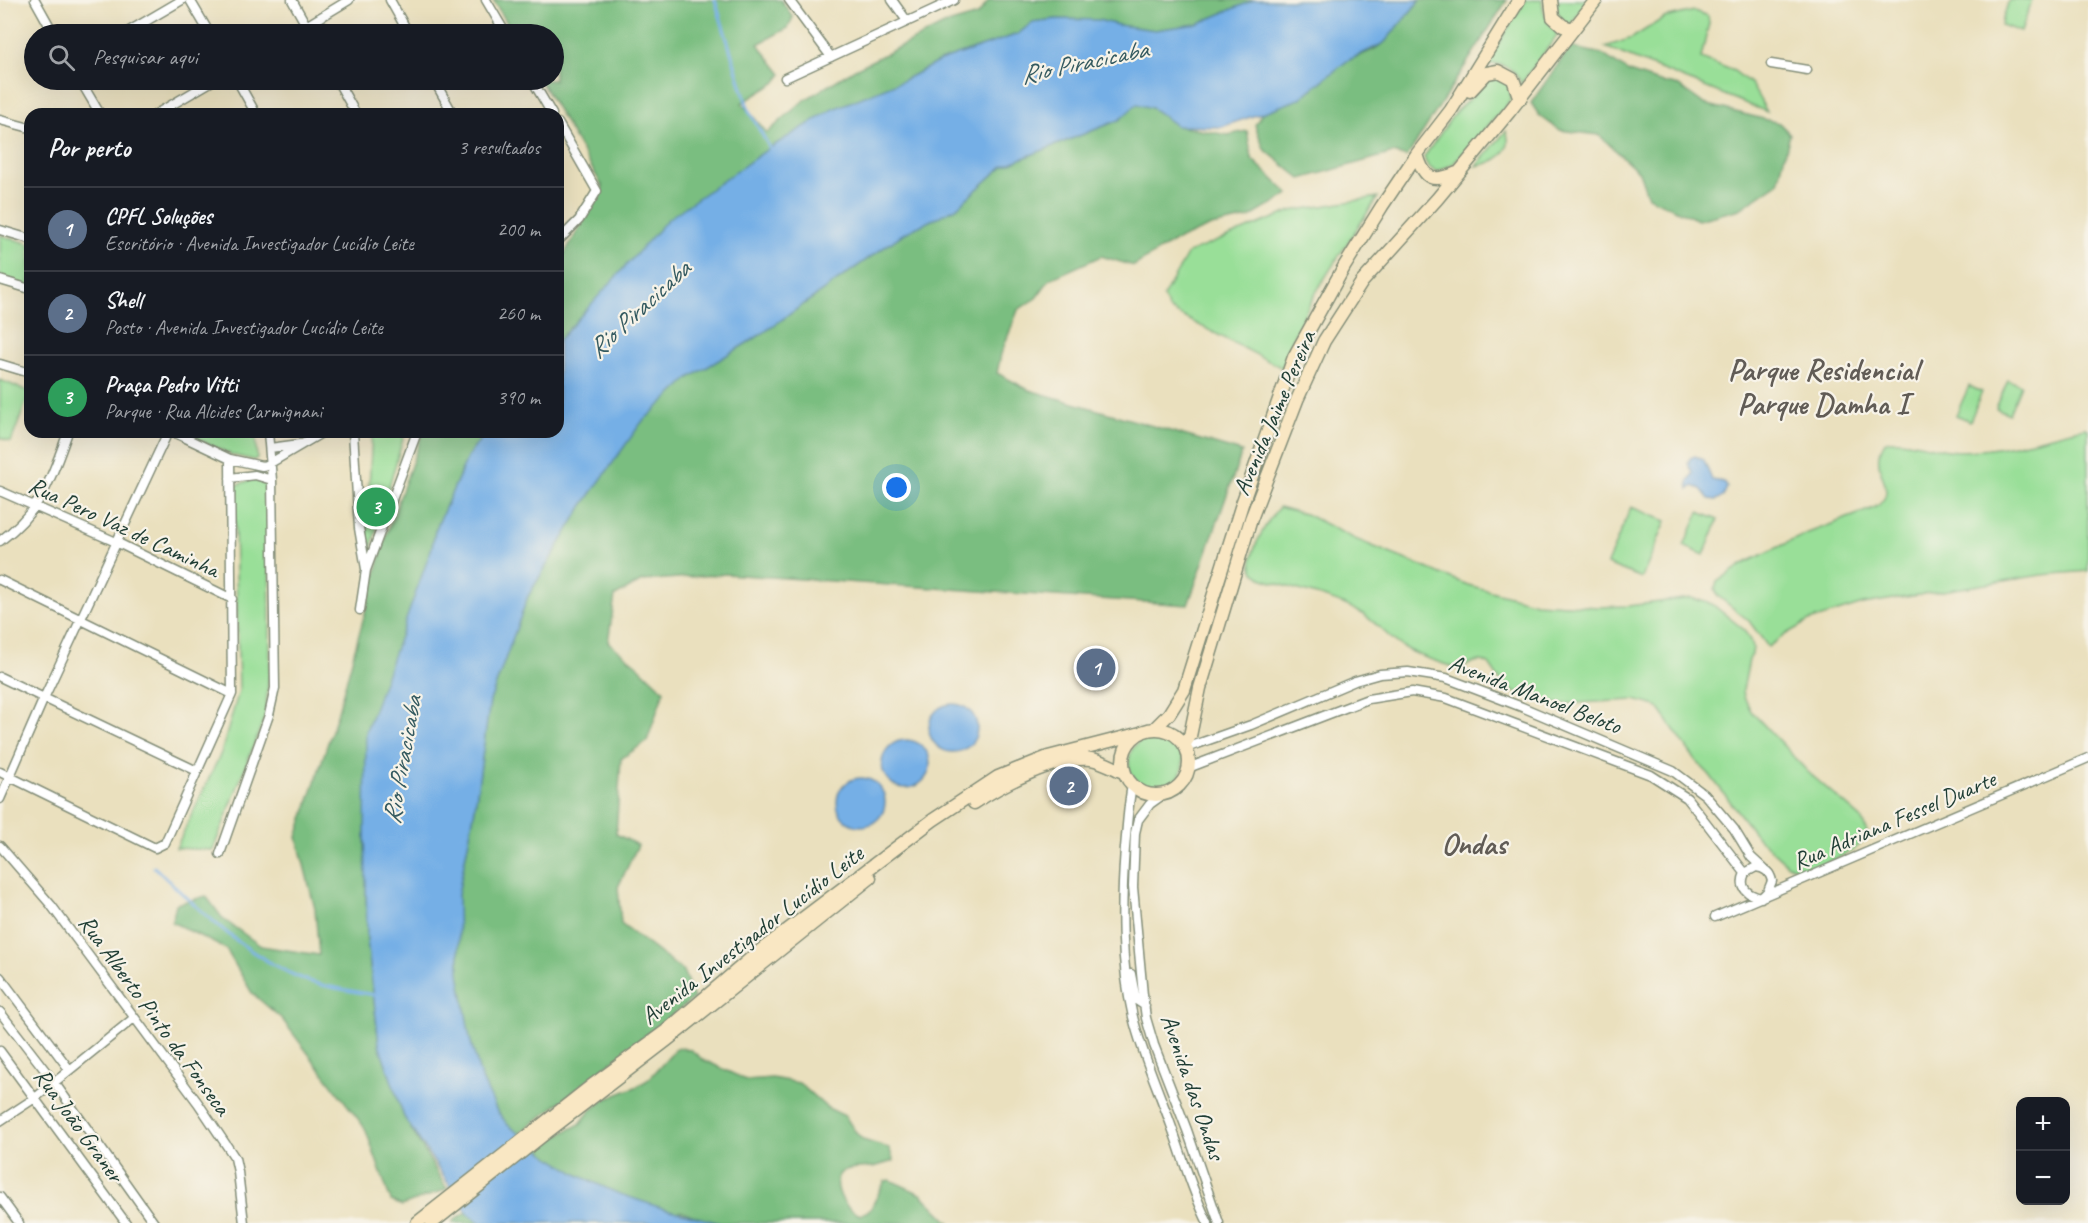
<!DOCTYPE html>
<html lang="pt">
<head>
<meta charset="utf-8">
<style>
  :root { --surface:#171b24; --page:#242831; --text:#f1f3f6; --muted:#9ea1a6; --line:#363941; --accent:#2563eb }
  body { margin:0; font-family:Caveat,sans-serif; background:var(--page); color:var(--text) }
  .controls { position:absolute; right:18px; bottom:18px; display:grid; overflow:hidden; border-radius:12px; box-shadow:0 6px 24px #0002 }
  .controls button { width:54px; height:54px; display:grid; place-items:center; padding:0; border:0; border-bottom:2px solid var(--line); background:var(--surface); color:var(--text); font:30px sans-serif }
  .you { position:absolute; left:897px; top:488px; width:21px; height:21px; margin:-15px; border:4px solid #fff; border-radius:50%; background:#1a73e8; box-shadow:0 0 0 9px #1a73e833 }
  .badge { display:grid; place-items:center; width:39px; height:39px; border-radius:50%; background:var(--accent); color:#fff; font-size:20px; font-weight:700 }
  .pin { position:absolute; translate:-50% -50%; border:3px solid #fff; box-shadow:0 2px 6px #0006 }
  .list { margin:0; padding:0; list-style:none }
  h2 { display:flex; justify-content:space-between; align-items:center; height:78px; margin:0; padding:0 24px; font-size:26px }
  h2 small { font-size:20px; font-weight:400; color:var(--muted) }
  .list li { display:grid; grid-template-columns:39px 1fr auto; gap:18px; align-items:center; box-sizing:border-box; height:84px; padding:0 24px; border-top:2px solid var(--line) }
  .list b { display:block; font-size:22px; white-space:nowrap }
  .list p { margin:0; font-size:20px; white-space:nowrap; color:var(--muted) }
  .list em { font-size:20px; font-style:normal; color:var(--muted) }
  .icon { flex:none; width:33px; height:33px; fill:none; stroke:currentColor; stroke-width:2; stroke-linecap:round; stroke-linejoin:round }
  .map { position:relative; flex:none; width:2088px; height:1223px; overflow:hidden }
  .search { position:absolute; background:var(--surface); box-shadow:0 6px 24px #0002; left:24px; top:24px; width:540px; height:66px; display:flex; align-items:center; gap:15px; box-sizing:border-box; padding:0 21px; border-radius:33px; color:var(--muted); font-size:22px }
  .panel { position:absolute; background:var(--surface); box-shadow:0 6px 24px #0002; left:24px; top:108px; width:540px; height:330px; border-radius:18px }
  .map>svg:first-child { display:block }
  .green { fill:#99df98; stroke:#5c8e66; stroke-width:1.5 }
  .forest { fill:#7abe80; stroke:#4c7e5a; stroke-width:1.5 }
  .water { fill:#75afe6; stroke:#4a768d; stroke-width:1.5 }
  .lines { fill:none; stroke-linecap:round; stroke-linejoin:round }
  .stream { stroke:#75afe6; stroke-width:3 }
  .street-casing { stroke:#848e79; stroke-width:11 }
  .secondary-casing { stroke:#848e79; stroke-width:15 }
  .street { stroke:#fff; stroke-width:8 }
  .secondary { stroke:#f9e7c3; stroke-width:12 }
  .labels { text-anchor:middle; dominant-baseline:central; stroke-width:4.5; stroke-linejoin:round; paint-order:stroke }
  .street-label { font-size:24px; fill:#1f3d34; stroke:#f7f3e8 }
  .water-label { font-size:26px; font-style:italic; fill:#345a60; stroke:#f7f3e8 }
  .district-label { font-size:30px; font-weight:bold; fill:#615c56; stroke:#f7f3e8 }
</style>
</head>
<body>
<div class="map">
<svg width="2088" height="1223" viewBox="0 0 2088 1223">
  <rect width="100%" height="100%" fill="#f7f3e8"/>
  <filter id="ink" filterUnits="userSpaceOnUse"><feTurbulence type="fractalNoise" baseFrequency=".0167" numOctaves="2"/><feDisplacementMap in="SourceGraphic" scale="12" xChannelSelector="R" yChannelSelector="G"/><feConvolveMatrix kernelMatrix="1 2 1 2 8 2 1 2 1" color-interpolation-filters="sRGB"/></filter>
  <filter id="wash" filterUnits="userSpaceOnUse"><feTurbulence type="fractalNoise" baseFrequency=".008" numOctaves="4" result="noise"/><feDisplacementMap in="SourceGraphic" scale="24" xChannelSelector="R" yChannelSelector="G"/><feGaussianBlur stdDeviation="1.35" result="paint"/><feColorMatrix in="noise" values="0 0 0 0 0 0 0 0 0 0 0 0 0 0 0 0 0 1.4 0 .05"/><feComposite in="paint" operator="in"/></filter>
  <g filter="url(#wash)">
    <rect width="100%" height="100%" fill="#eae0be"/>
    <!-- green -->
    <path class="green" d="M1525,0H1542C1543,14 1548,25 1558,34L1521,84C1516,68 1502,63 1486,64Z
      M1557,0H1588L1572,23L1567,24C1559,16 1554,11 1557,0Z
      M2009,0H2032L2021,32L2001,25Z
      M1694,11L1708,16L1709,23L1701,58L1734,71L1751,84L1767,112L1605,47L1632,38L1664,18Z
      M1494,78L1503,80L1509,85L1511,98L1506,106L1453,164L1437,172C1429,168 1426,165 1424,157L1456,111L1474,95L1485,81Z
      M1506,131C1515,153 1494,163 1476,166Z
      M1378,197C1342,252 1301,306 1282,368L1170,310L1163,297L1188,253L1291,211Z
      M0,235L30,244V287L0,278Z
      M0,380L30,392L11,442L0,438Z
      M2008,380L2021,385L2009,414L1996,408Z
      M1969,386L1982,392L1970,421L1956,415Z
      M2085,428L2088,429V571L2041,575L1863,604L1809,621L1788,633L1768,647L1749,621L1718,596L1715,589L1717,582L1743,564L1808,533L1874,508C1900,493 1875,475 1879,455C1879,451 1883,446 1885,442C1900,437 1931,448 1948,450C1993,455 2041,437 2085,428Z
      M182,432H255L257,458L254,460L232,455Z
      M372,432H405L371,548L366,546Z
      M253,479L262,482L269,489L270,663L265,716L213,850L176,848L221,753L239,691L234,486Z
      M1279,507L1308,515L1355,539L1468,585L1536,603L1597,607L1628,606L1691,598L1712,604L1742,628L1751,640L1753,647L1752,654L1749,660L1743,690L1744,697L1751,711L1808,772L1861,818L1867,832L1865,839L1854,850L1819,867L1803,870L1795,868L1788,865L1758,838L1709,774L1697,762L1657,706L1634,700L1560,704L1546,702L1514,692L1508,688L1502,683L1489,664L1481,661L1474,662L1459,669C1439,662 1419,657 1400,645C1386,635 1376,622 1361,613C1330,595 1295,591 1261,578C1258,575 1253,572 1252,567C1248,551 1269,519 1279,507Z
      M1631,507L1666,521L1642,578L1607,564Z
      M1699,512L1718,520L1704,555L1684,546Z
      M1129 762a27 27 0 1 1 54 0a27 27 0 1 1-54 0Z"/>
    <!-- forest -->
    <path class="forest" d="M493,0H781L793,17L788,28L758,44L782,74L775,83L742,103L767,133L803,101L855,69L944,25L978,15L989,0H1254L1197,24L1155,30L1118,25L1098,20L1057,19L1033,22L1018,34L940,61L902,81L603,292L558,341V265L603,187L540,80H554V34H514Z
      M1420,0H1507L1407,157L1393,153L1301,179L1264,149L1255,125L1262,113L1299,99L1347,61L1373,50L1384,43Z
      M1570,47L1602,54L1629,72L1656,81L1679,86L1704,104L1779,123L1790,134L1778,183L1740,209L1698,220L1648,197L1639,172L1599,135L1559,130L1539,115L1531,103Z
      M1137,104L1152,108L1177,126L1228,135L1247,131L1252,159L1289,194L1249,218L1211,226L1173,242L1134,266L1101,256L1050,279L1036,298L1018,310L1001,354L997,373L1029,390L1242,452L1188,605L725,574L642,581L615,596L608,642L637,665L664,691L647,741L621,759L616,834L638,845L618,887L621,924L683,971L694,998L519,1134L508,1125L497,1111L481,1077L470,1039L459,973L458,894L474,814L490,701L528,596L583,505L641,422L689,378L760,335L906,232L956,208L1003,166L1119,120Z
      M423,432H486L468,456L435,531L432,547L365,829L367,939L379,1044L404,1117L447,1189L402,1206L391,1201L365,1128L282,1019L252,993L226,949L172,922L176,904L206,896L223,919L261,946L319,955L315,909L297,837L337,715L386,536Z
      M681,1048L691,1050L702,1059L746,1080L772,1078L799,1083L826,1107L845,1116L857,1134L863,1140L889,1148L894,1161C886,1163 879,1166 871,1167C853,1170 831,1164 839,1192C843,1204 849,1209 860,1215L870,1210L885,1181L890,1180L921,1194L950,1223H712L682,1211L675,1212L605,1197L539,1149L553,1138L580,1124L590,1111L604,1100L638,1086L649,1079L676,1049Z
      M467,1212L497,1223H452L455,1219Z"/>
    <!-- water -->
    <path class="water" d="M1254,0H1420L1384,43L1347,61L1299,99L1262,113L1221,127L1177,126L1152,108L1137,104L1119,120L1003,166L956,208L903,234L760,335L689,378L641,423L583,505L528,596L490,701L474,814L458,894L459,973L470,1039L481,1077L497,1111L508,1125L552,1159L580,1176L617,1193L662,1208L720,1223H481L469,1215L404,1117L379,1044L367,939L365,829L366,732L432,547L435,531L468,456L486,432H558V341L668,219L768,149L833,109L902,81L940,61L1018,34L1033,22L1057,19L1098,20L1118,25L1155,30L1197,24Z
      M1695,456L1704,460L1712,480L1724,482L1727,487L1723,497L1716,500L1709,499L1701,489L1693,486L1689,490L1688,482L1693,473L1688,464L1690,458Z
      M929 728a24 24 0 1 1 48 0a24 24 0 1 1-48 0Z
      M882 764a24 24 0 1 1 48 0a24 24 0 1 1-48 0Z
      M837 802a24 24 0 1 1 48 0a24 24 0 1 1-48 0Z"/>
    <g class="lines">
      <!-- stream -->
      <path class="stream" d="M715,0L749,111L772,152
        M154,867C201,911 247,958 308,981C328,988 354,991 375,995"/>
    </g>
  </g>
  <g filter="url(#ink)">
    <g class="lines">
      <defs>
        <path id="street" d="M35,0L54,34
          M190,0L210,34
          M292,0L311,34
          M390,0L409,34
          M486,0L506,34
          M789,0L831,57
          M892,0L907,21
          M124,34L182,0
          M293,34L349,0
          M1771,64L1807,70
          M785,78L954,0
          M80,80L100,114
          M237,80L256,114
          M337,80L356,114
          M434,80L453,114
          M532,80L552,114
          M156,114L214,80
          M0,120L30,128
          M558,123L597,191L579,220L558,241
          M0,230L30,239
          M0,280L30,289
          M0,364L30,373
          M173,432L230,459L262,466L267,465L323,432
          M353,432L359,528L366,569
          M270,448L300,444
          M230,478L255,475L272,480
          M0,491L116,542L232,599
          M0,541C42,510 51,479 68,432
          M0,580L232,694
          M360,610L366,570L417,432
          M0,677L197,771
          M1186,748L1251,725L1355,681L1380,674L1408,672L1446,678L1522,707L1673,771L1705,795L1734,829L1751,857L1764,869
          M1188,768L1368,699L1412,692L1446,698L1651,775L1687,798L1745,873
          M0,772L155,848L165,843L232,694L230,459
          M1132,785C1128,806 1127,827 1125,848C1121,904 1120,962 1133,1017C1142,1054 1158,1089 1171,1125C1183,1158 1192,1191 1208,1223
          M1164,794L1150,804L1138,820L1135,833L1133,887L1143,995L1146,1018L1154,1045L1187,1130L1219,1223
          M0,799L44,698L168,432
          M0,846L51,905L198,1103L235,1158L238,1172L244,1223
          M220,854L269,715L275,688L272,480L268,432
          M1756,867C1765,868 1770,872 1772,881L1768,891L1761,898C1748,895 1738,888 1745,873Z
          M1715,917L2088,758
          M1131,974L1136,1000L1145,1006
          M0,977L69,1069
          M0,1012L54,1082L154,1223
          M0,1051L126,1223
          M0,1121L35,1098L134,1018
          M0,1197L19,1223"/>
        <path id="secondary" d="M1551,0L1553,17L1563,26L1573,29
          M1470,91L1487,73L1498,71L1513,79L1520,99
          M1417,154C1424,180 1433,183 1457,173
          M1154,729L1169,714L1184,690L1242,504L1294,357L1344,267L1382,206L1417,154L1451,110L1519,0
          M1123 762a33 33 0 1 1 66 0a33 33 0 1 1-66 0Z
          M1184,745L1190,736L1200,688L1251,519L1297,400L1324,341L1362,282L1437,199L1509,112L1596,0
          M974,803C1002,784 1056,756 1091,759C1103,761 1114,768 1125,773
          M417,1223L594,1084L666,1031L756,954L933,820L998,777L1048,757L1141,733
          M432,1223L543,1135L667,1040L870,878"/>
      </defs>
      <!-- street casing -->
      <use href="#street" class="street-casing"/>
      <!-- secondary casing -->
      <use href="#secondary" class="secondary-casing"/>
      <!-- street -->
      <use href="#street" class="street"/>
      <!-- secondary -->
      <use href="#secondary" class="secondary"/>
    </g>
  </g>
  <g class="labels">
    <!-- street labels -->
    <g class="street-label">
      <text transform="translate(1274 413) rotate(-67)">Avenida Jaime Pereira</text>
      <text transform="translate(124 527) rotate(25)">Rua Pero Vaz de Caminha</text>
      <text transform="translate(1535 694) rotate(21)">Avenida Manoel Beloto</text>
      <text transform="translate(1894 820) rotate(-23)">Rua Adriana Fessel Duarte</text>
      <text transform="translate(752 935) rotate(-38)">Avenida Investigador Lucídio Leite</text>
      <text transform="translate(155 1015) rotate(54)">Rua Alberto Pinto da Fonseca</text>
      <text transform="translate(1193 1087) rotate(71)">Avenida das Ondas</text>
      <text transform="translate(79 1125) rotate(54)">Rua João Graner</text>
    </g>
    <!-- water labels -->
    <g class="water-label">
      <text transform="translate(1084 62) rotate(-12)">Rio Piracicaba</text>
      <text transform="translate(639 309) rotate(-43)">Rio Piracicaba</text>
      <text transform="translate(402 760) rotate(-80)">Rio Piracicaba</text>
    </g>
    <!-- district labels -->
    <g class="district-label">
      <text x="1823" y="370">Parque Residencial<tspan x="1823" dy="34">Parque Damha I</tspan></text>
      <text x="1474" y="844">Ondas</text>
    </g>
  </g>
</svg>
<div class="controls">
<button>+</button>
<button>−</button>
</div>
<div class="you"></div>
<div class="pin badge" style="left:1096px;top:668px;background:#5c6f8a">1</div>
<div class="pin badge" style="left:1069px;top:786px;background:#5c6f8a">2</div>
<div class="pin badge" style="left:376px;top:507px;background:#2e9e5b">3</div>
<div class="search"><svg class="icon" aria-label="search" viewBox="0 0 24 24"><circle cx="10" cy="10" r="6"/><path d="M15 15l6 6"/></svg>Pesquisar aqui</div>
<section class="panel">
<h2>Por perto<small>3 resultados</small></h2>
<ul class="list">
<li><span class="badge" style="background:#5c6f8a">1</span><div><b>CPFL Soluções</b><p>Escritório · Avenida Investigador Lucídio Leite</p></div><em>200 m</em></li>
<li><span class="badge" style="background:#5c6f8a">2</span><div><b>Shell</b><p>Posto · Avenida Investigador Lucídio Leite</p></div><em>260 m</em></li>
<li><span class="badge" style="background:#2e9e5b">3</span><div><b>Praça Pedro Vitti</b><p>Parque · Rua Alcides Carmignani</p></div><em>390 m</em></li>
</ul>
</section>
</div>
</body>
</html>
